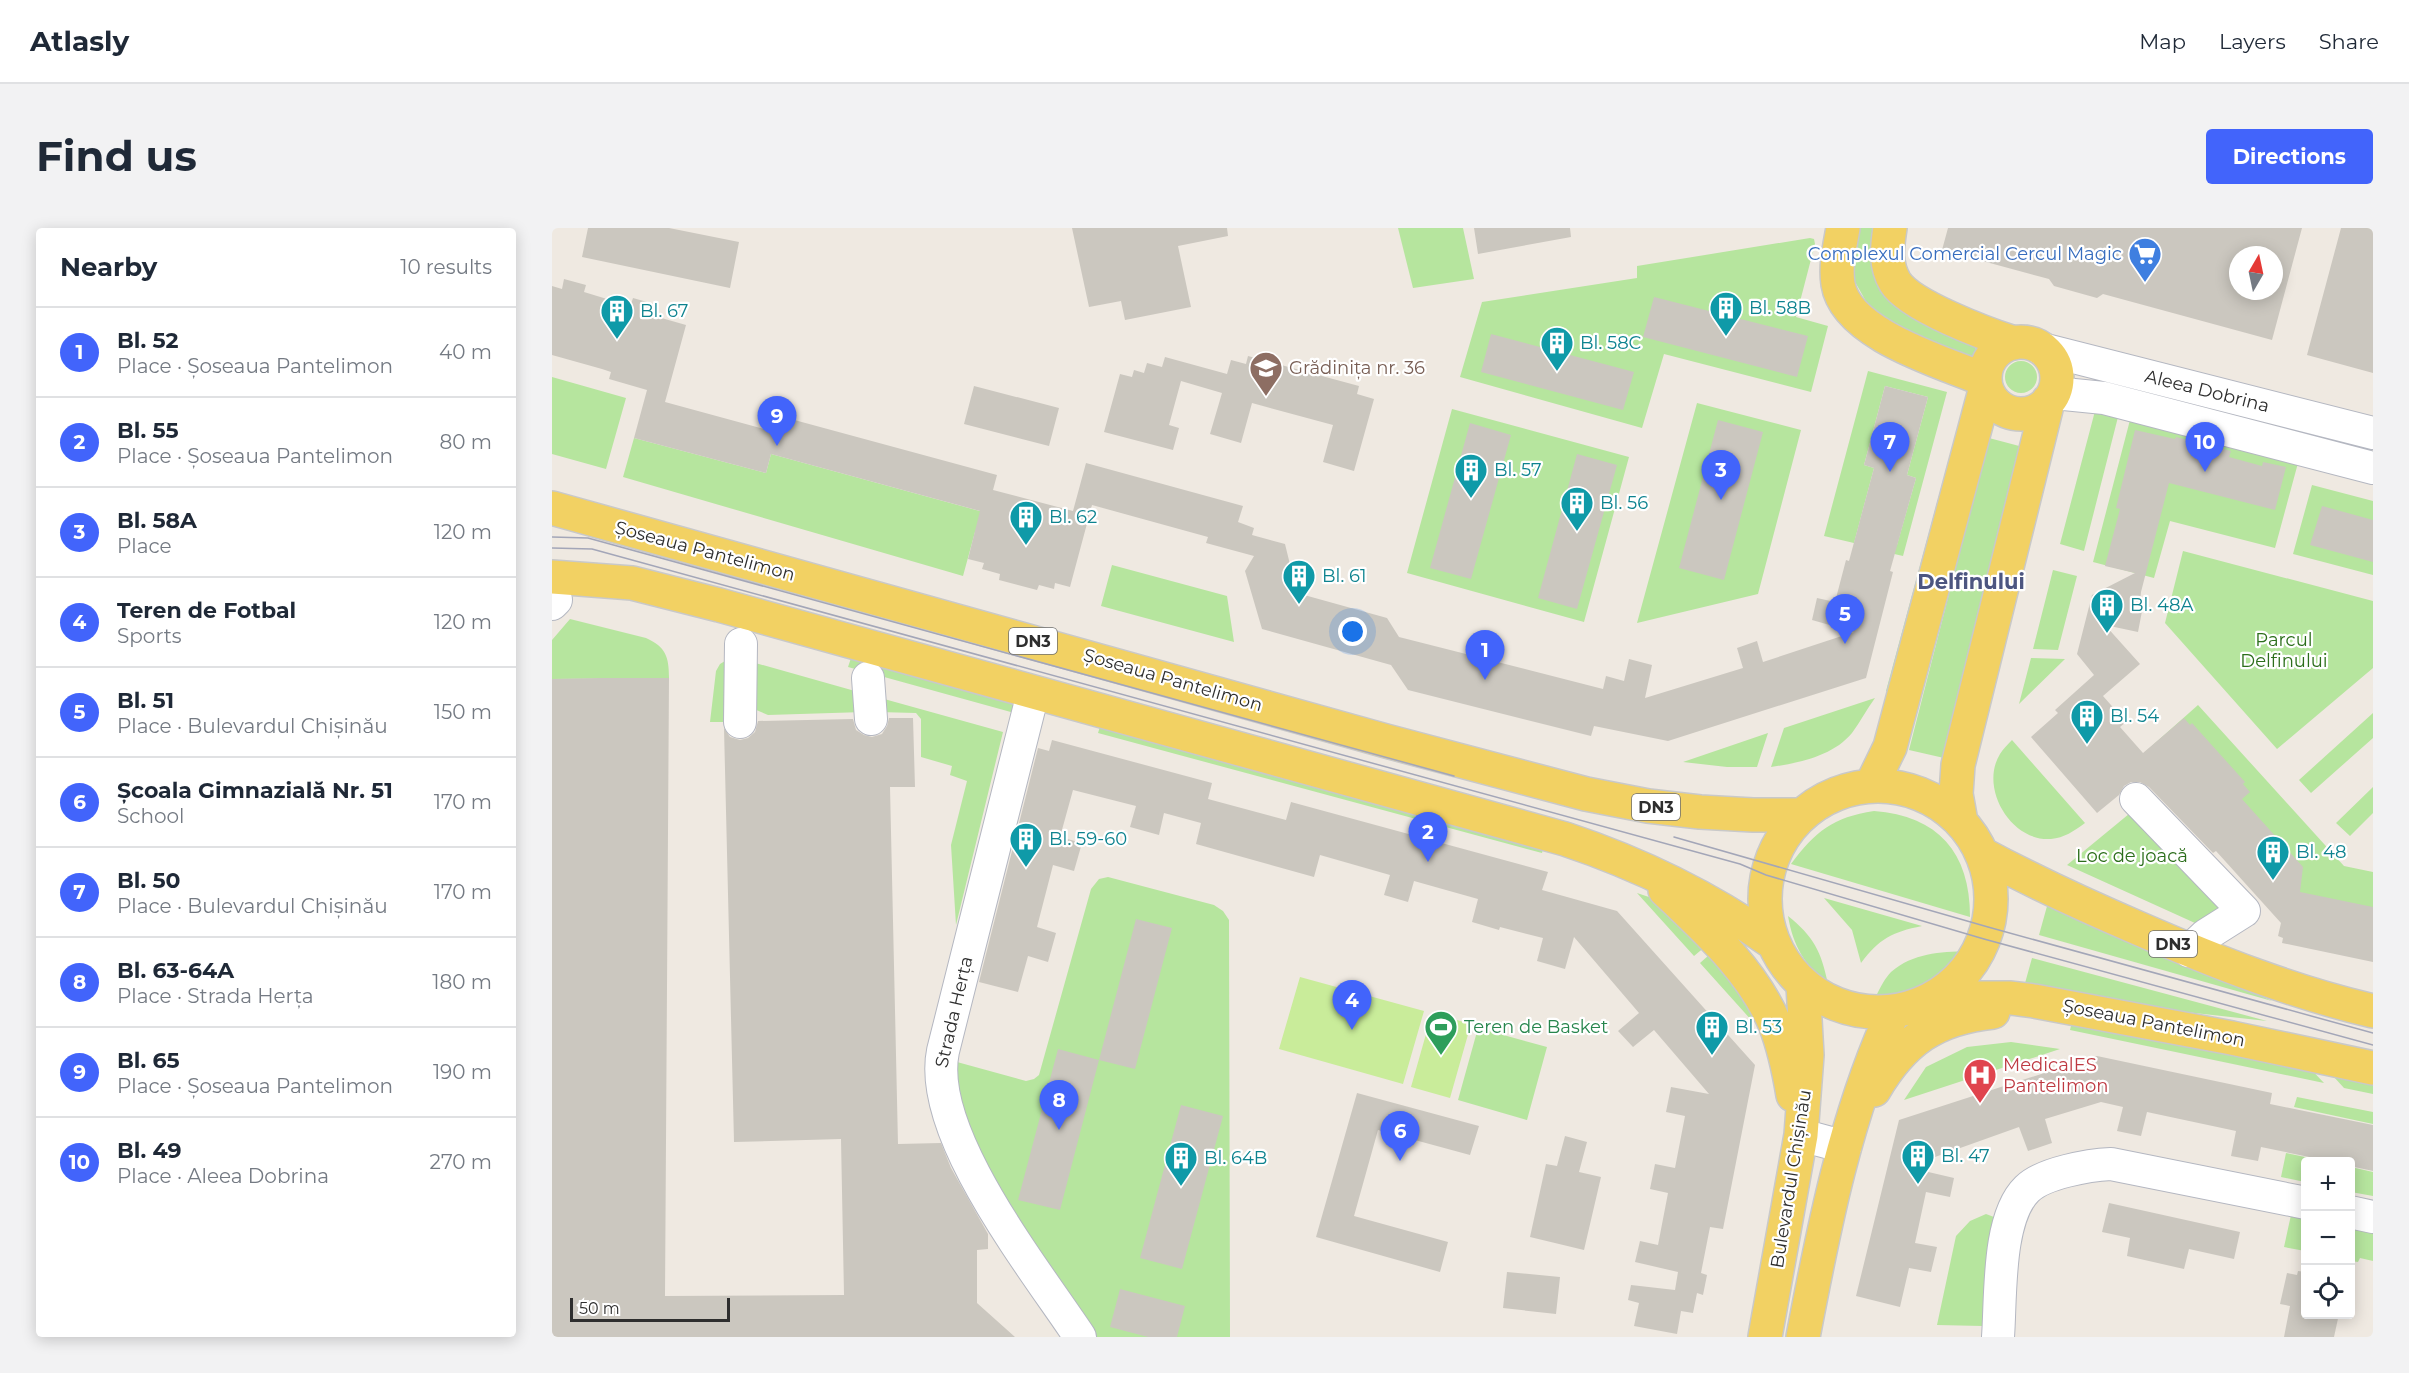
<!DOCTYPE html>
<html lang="en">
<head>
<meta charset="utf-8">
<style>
  :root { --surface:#fff; --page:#f2f2f3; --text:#1f2937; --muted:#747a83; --line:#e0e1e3; --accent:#4264fb }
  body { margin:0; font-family:Montserrat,sans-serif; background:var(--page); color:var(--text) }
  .controls { position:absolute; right:18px; bottom:18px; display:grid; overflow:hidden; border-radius:6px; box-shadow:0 3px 15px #0003 }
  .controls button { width:54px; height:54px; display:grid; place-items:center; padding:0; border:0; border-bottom:2px solid var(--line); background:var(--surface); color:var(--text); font:30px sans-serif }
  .compass { position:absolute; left:1677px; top:18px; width:54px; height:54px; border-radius:50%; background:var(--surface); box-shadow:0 3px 15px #0003; rotate:9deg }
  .scale { position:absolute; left:18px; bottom:15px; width:160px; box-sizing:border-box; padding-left:6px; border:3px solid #2e2e2e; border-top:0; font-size:16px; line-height:21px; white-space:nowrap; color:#2e2e2e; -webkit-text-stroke:4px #fff; paint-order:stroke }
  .you { position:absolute; left:801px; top:404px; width:21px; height:21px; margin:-15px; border:4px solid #fff; border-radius:50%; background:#1a73e8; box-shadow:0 0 0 9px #1a73e833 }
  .badge { display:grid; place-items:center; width:39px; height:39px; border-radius:50%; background:var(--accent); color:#fff; font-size:20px; font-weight:700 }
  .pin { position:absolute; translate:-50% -50px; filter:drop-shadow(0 2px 3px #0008) }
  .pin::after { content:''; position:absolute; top:32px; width:21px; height:18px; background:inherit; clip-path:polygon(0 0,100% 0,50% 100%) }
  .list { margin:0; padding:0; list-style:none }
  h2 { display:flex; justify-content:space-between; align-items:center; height:78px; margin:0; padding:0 24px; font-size:26px }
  h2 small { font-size:20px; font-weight:400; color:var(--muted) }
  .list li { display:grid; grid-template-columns:39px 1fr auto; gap:18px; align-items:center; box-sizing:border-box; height:90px; padding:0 24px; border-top:2px solid var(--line) }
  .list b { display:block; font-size:22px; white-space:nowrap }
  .list p { margin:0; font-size:20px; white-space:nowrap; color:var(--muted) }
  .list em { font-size:20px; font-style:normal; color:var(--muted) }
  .icon { flex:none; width:33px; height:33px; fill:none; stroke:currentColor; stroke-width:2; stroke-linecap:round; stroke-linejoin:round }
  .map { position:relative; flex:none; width:1821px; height:1109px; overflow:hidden; border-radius:6px }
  header { display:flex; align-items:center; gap:36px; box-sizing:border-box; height:84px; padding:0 30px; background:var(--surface); border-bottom:2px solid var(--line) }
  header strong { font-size:28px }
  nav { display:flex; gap:33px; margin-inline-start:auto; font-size:21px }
  .intro { display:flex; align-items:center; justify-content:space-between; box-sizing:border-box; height:144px; padding:0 36px }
  h1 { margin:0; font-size:42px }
  .button { padding:15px 27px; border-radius:6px; background:var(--accent); color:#fff; font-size:21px; font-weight:700 }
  main { display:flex; gap:36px; padding:0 36px }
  aside { flex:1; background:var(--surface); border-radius:6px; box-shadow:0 3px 15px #0003 }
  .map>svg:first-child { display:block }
  .green { fill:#b6e59e }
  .pitch { fill:#c9ec9a }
  .building { fill:#cbc7bf; fill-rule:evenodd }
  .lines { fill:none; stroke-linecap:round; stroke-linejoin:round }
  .minor-casing { stroke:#b4b7c1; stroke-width:34 }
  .major-casing { stroke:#c9c9c9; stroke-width:36 }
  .minor { stroke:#fff; stroke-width:32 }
  .major { stroke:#f2d163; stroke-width:33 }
  .tram { stroke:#a3a6b8; stroke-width:1.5 }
  .labels { text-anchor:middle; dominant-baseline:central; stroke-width:4.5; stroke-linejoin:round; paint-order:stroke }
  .shield { fill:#fff; stroke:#6d6d6d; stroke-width:1.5 }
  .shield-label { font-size:16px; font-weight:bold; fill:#2e2e2e }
  .shop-label { font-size:18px; fill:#366cbe; stroke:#fff; text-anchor:end }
  .culture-label { font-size:18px; fill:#0d838f; stroke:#fff; text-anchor:start }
  .education-label { font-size:18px; fill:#785e54; stroke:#fff; text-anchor:start }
  .street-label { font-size:18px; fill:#2e2e2e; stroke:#fff }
  .park-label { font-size:18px; fill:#2c6e1b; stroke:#fff }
  .leisure-label { font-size:18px; fill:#27864d; stroke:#fff; text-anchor:start }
  .health-label { font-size:18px; fill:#be3a42; stroke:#fff; text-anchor:start }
  .quarter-label { font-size:21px; font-weight:bold; fill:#4d5680; stroke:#fff }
</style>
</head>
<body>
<header>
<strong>Atlasly</strong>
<nav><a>Map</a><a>Layers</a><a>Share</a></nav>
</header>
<div class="intro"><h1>Find us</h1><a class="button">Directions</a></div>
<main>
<aside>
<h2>Nearby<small>10 results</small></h2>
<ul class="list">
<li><span class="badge">1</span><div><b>Bl. 52</b><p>Place · Șoseaua Pantelimon</p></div><em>40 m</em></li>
<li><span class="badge">2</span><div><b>Bl. 55</b><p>Place · Șoseaua Pantelimon</p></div><em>80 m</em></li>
<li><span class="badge">3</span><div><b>Bl. 58A</b><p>Place</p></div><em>120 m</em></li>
<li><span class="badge">4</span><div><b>Teren de Fotbal</b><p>Sports</p></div><em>120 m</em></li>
<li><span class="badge">5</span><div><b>Bl. 51</b><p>Place · Bulevardul Chișinău</p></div><em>150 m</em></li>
<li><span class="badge">6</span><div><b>Școala Gimnazială Nr. 51</b><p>School</p></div><em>170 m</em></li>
<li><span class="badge">7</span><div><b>Bl. 50</b><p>Place · Bulevardul Chișinău</p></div><em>170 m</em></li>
<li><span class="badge">8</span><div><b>Bl. 63-64A</b><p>Place · Strada Herța</p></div><em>180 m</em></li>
<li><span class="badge">9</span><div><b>Bl. 65</b><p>Place · Șoseaua Pantelimon</p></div><em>190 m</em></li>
<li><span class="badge">10</span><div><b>Bl. 49</b><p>Place · Aleea Dobrina</p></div><em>270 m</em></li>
</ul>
</aside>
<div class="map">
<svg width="1821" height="1109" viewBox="0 0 1821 1109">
  <rect width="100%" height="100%" fill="#efe9e1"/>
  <!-- green -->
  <path class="green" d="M846,0H911L922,51L861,60Z
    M1302,0H1326L1324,52L1340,75L1420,115L1426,124L1422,132L1418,133L1321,86L1302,52L1299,14Z
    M1258,10L1262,11L1263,16L1244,89L1276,98L1259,164L1112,126L1090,200L908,149L930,74L1085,50V38Z
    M1453 149a16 16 0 1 1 32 0a16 16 0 1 1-32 0Z
    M1316,143L1395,164L1351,328L1338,325L1345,317L1364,250L1355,247L1376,169L1333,158L1312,237L1322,240L1302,315L1272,308Z
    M0,149L74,170L54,241L0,226Z
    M1145,175L1249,202L1206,366L1085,395Z
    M900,181L1077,229L1032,394L855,345Z
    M1543,183L1566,189L1532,323L1508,316Z
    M1408,190L1413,191L1339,464L1334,463Z
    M1578,192L1746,235L1723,320L1618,293L1602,350L1541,334Z
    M82,210L214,245L219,226L435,285L423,304L411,348L71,249Z
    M1437,210L1471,219L1392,530L1357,522Z
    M1760,257L1821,273V347L1741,326Z
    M1631,323L1821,373V440L1725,521L1613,395Z
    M560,337L675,368L682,414L549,378Z
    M1501,342L1525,348L1506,422L1481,421Z
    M18,391L94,410C114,419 117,429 117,450L0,451V412Z
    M302,421L471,468L466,486L296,439Z
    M178,430L171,494H158L164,443L168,436Z
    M1479,430L1513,431L1467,476Z
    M200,434L310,465L312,484L216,487L202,481Z
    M325,469L451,504L404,697L399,617L415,553L398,547L400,538L369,529V491L364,485L326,484Z
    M1323,470C1315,481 1308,494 1300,505C1281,528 1247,535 1219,539L1232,500Z
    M1646,477L1792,638L1821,644V724L1583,533Z
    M1821,485V510L1759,565L1747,552Z
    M551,489L994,610L990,625L546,505Z
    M1216,505L1205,539H1175L1131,534Z
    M1460,512L1533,595C1522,603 1512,610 1499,611C1459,614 1427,560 1448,526C1451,521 1456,516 1460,512Z
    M1821,559V585L1798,608L1784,595Z
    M1583,581L1677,679L1654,700L1515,637Z
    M1322,583C1386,588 1418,624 1418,689L1239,636C1263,604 1281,589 1322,583Z
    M556,649L662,677L671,683L677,692L678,1109H542L421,926L403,840L405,834L474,853L482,851L487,847L539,661L547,651Z
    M1085,665L1124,678L1160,713L1142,728Z
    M1272,670L1370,698C1340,704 1327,711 1309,735L1300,702Z
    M1497,671L1720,773L1487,707Z
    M1236,688C1262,709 1269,723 1276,756C1252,737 1241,717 1236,688Z
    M1166,719L1193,754L1201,794L1148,735Z
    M1415,723C1386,758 1370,769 1324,768C1328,760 1333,750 1339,744C1361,725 1388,724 1415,723Z
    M1480,730L1715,793L1470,766Z
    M1522,786L1752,834L1772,855L1518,802Z
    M926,800L995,819L975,892L906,872Z
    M1459,814L1508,821L1352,872L1374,839L1415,819Z
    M1771,837L1821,848V866L1792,860Z
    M1745,869L1821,884V896L1742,879Z
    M1734,925L1772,933L1754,934L1753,954L1729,949Z
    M1799,939L1821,944V968L1799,964Z
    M1434,986L1442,989V995L1431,1098L1385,1097L1404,1008L1418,993Z
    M1739,987L1753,990V1023L1732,1019Z
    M1798,1000L1821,1005V1033L1808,1030L1806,1034L1799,1033Z"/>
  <!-- pitch -->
  <path class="pitch" d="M748,749L872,783L851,856L727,821Z
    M880,785L919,796L898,870L859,859Z"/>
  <!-- building -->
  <path class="building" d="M36,0H117L187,14L178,60L30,29Z
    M520,0H675L676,8L626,18L639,79L573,92L569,73L537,79Z
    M922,0H1018L1019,9L926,26Z
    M1396,0H1750L1720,112L1551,66L1545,70L1502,58L1497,51L1390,22ZM1686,27H1722V63H1686Z
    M1789,0H1821V145L1755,127Z
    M12,51L34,57L32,64L68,75L69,73L79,76L81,70L102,76L99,87L134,97L113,174L230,206L235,190L445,247L441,262L521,283L534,235L691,278L686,294L702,300L700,307L733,316L745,365L835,390L847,409L1051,461L1054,448L1072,453L1077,431L1100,437L1093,470L1191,440L1185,420L1205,413L1211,434L1302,404L1260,392L1265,370L1283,374L1294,332L1297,333L1322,240L1312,237L1333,158L1376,169L1355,247L1364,250L1338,343L1341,344L1314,450L1116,513L1042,498L1039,508L856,462L839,437L710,401L693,343L702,328L654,315L656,309L540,277L518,359L503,355L502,361L487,357L485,362L447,352L448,346L430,341L432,335L416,331L428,283L219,226L214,245L82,210L95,162L57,151L59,144L50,141L0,127V58L10,61Z
    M1102,69L1256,108L1245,149L1091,109Z
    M939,106L1082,144L1071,182L929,144Z
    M696,128L807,158L805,166L822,171L802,243L771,234L781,197L700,175L689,215L658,206L670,165L629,153L617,197L627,200L621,222L552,204L568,146L580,149L582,142L592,145L595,135L610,139L613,129L675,146L679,132L694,136Z
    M422,158L507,180L497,218L412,196Z
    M1166,192L1211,204L1172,352L1127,340Z
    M918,195L959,207L919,351L878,340Z
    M1583,202L1623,211L1624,209L1679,223L1677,229L1710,238L1711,234L1734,239L1723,282L1617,255L1589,364L1588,375L1591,378L1586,404L1553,397L1588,436L1551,468L1574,494L1568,499L1591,525L1632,490L1638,497L1640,495L1693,554L1691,556L1698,564L1690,571L1751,639L1748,664L1821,679V734L1730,715L1731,710L1726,708L1729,695L1664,623L1661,625L1597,559L1588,554H1579L1572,558L1567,567L1545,585L1479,509L1506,485L1503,482L1542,447L1525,426L1540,367L1583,345L1553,338L1568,281L1564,280Z
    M1025,226L1065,237L1025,381L986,370Z
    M1770,278L1821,292V334L1758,317Z
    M48,450H117L113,1068L292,1067L289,911L182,914L172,500L178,509L188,512L196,510L203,504L206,493L301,491L304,502L312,507L320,509L330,506L335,498L337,490H361L363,559H338L346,916L389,915L399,940L436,1006V1021L425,1022V1075L463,1109H0V451Z
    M500,512L660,555L656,571L734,592L739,574L996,644L990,662L1065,683L1203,837L1171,1001L1158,999L1149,1045L1155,1047L1151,1067L1145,1065L1141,1085L1129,1083L1125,1106L1082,1098L1087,1075L1076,1072L1079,1057L1123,1062L1126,1044L1083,1034L1088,1013L1106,1017L1116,965L1098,961L1103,936L1123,940L1133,888L1114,884L1119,859L1157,866L1102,802L1081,819L1066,803L1087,785L1022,709L1013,741L985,733L991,710L948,699L947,702L920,694L926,671L862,653L856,674L832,667L838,647L768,627L762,649L644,616L649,595L612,585L607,607L578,599L584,578L521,562L508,609L530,615L522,643L501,637L485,699L504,705L496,734L476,728L466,764L427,754L486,520L497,523Z
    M584,691L620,700L583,841L547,832Z
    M506,821L547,832L508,982L466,972Z
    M1545,828L1720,865L1718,876L1821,897V943L1798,938V933H1777L1709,919L1706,933L1679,928L1684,903L1595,884L1589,908L1565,903L1571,879L1549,874L1493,891L1500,915L1476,923L1467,899L1355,939L1402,950L1398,969L1374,964L1363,1015L1385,1019L1379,1044L1357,1040L1348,1079L1304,1068L1347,892Z
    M805,865L927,898L918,927L826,902L802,988L896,1014L888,1044L764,1009Z
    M629,877L671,888L630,1041L588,1030Z
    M1013,908L1035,914L1027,944L1049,949L1032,1022L978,1009L994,936L1005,938Z
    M1557,975L1688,1004L1682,1031L1637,1021L1632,1041L1575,1028L1578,1010L1550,1004Z
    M1746,1043L1754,1044V1086H1787L1782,1109H1732L1738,1078L1728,1076L1735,1045L1745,1047Z
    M955,1044L1008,1049L1004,1086L951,1080Z
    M568,1061L633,1078L625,1109H596L558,1099Z"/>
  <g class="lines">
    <defs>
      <path id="minor" d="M1490,121L1821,205
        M1502,165L1552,170L1821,240
        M0,376L4,372
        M316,450L319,491
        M481,465L391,823C374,905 483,1041 528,1109
        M188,494L189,416
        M1584,571L1692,683L1654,707L1637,723
        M1249,907L1293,919
        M1798,984L1821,989
        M1446,1109C1449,1069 1445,990 1475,961C1491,945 1537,937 1559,936L1754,975"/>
      <path id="major" d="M1291,0C1288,18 1283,37 1286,56C1294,107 1391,134 1433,152
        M1338,0C1335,19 1333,37 1343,54C1358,78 1434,106 1462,115
        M1433 150a36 36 0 1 1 72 0a36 36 0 1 1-72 0Z
        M0,280L834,513L1034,566L1096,578L1148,584L1201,587H1249
        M0,349L80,355L167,377L1013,611C1088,636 1156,669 1220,714
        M1213 671a113 113 0 1 1 226 0a113 113 0 1 1-226 0Z
        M1319,558L1338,519L1434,159
        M1409,594L1404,566L1406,537L1496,173
        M1430,626C1482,654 1534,678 1588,701C1664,734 1740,764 1821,783
        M1113,662C1155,702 1200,742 1223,796C1232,819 1237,843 1241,867
        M1381,770H1459L1482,773L1680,810L1821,840
        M1322,862C1351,813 1383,790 1441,784
        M1213,1109L1249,907L1255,827L1251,757
        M1251,1109C1272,998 1294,886 1341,784"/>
    </defs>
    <!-- minor casing -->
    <use href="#minor" class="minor-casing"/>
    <!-- major casing -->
    <use href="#major" class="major-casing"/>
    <!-- minor -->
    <use href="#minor" class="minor"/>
    <!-- major -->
    <use href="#major" class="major"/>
    <!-- tram -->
    <path class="tram" d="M0,309L36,310L902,548
      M0,320L40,321L1188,636L1214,647L1432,711L1821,817
      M1122,609L1436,699L1821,805"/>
  </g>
  <!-- icons -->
  <defs>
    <symbol id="supermarket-pin" viewBox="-11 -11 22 30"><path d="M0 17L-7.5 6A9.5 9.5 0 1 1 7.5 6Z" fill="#3f7fe0" stroke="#fff"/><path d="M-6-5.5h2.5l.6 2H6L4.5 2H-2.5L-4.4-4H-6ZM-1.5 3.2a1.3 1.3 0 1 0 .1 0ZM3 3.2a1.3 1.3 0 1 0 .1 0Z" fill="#fff"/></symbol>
    <symbol id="building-pin" viewBox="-11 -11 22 30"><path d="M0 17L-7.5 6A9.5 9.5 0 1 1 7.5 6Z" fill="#0f9aa8" stroke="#fff"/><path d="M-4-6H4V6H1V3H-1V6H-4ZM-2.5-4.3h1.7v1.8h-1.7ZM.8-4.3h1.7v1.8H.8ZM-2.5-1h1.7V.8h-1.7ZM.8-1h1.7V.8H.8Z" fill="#fff"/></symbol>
    <symbol id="school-pin" viewBox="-11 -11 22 30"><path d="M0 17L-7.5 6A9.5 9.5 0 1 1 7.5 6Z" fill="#8d6e63" stroke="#fff"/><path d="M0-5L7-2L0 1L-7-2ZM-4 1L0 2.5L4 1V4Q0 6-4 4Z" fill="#fff"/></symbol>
    <symbol id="stadium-pin" viewBox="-11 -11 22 30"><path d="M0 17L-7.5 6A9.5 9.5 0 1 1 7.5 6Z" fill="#2e9e5b" stroke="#fff"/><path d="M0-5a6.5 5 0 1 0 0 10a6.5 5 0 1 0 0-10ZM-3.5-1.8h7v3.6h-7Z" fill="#fff"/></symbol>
    <symbol id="hospital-pin" viewBox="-11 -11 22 30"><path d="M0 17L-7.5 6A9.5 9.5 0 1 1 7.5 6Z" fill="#e0444e" stroke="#fff"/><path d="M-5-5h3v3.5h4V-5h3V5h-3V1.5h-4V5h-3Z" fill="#fff"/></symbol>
  </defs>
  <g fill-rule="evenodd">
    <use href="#supermarket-pin" x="1574" y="7" width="38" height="52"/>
    <use href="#building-pin" x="1155" y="61" width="38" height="52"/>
    <use href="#building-pin" x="46" y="64" width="38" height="52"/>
    <use href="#building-pin" x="986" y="96" width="38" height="52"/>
    <use href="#school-pin" x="695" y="121" width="38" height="52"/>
    <use href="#building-pin" x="900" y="223" width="38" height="52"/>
    <use href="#building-pin" x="1006" y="256" width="38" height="52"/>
    <use href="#building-pin" x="455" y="270" width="38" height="52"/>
    <use href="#building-pin" x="728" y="329" width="38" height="52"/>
    <use href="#building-pin" x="1536" y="358" width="38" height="52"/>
    <use href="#building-pin" x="1516" y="469" width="38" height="52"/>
    <use href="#building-pin" x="455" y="592" width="38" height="52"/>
    <use href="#building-pin" x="1702" y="605" width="38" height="52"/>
    <use href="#stadium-pin" x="870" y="780" width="38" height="52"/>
    <use href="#building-pin" x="1141" y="780" width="38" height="52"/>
    <use href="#hospital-pin" x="1409" y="828" width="38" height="52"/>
    <use href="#building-pin" x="1347" y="909" width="38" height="52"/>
    <use href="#building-pin" x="610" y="911" width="38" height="52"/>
  </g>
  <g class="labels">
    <!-- shield labels -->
    <g class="shield">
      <rect x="457" y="400" width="48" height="26" rx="4.5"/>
      <rect x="1080" y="566" width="48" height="26" rx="4.5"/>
      <rect x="1597" y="703" width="48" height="26" rx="4.5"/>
    </g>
    <g class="shield-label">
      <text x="481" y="413">DN3</text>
      <text x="1104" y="579">DN3</text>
      <text x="1621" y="716">DN3</text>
    </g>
    <!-- shop labels -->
    <g class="shop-label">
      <text x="1570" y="26">Complexul Comercial Cercul Magic</text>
    </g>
    <!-- culture labels -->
    <g class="culture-label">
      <text x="1197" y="80">Bl. 58B</text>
      <text x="88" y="83">Bl. 67</text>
      <text x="1028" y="115">Bl. 58C</text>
      <text x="942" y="242">Bl. 57</text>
      <text x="1048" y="275">Bl. 56</text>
      <text x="497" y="289">Bl. 62</text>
      <text x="770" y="348">Bl. 61</text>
      <text x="1578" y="377">Bl. 48A</text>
      <text x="1558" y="488">Bl. 54</text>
      <text x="497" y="611">Bl. 59-60</text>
      <text x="1744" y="624">Bl. 48</text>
      <text x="1183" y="799">Bl. 53</text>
      <text x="1389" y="928">Bl. 47</text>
      <text x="652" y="930">Bl. 64B</text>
    </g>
    <!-- education labels -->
    <g class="education-label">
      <text x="737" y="140">Grădinița nr. 36</text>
    </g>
    <!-- street labels -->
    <g class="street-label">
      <text transform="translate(1655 163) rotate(14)">Aleea Dobrina</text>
      <text transform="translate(153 323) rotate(15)">Șoseaua Pantelimon</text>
      <text transform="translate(621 452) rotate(16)">Șoseaua Pantelimon</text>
      <text transform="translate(402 784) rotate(-77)">Strada Herța</text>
      <text transform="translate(1602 795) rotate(11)">Șoseaua Pantelimon</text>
      <text transform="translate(1239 951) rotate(-81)">Bulevardul Chișinău</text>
    </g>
    <!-- park labels -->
    <g class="park-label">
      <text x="1732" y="412">Parcul<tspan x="1732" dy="21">Delfinului</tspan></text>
      <text x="1580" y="628">Loc de joacă</text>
    </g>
    <!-- leisure labels -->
    <g class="leisure-label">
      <text x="912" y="799">Teren de Basket</text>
    </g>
    <!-- health labels -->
    <g class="health-label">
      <text x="1451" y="837">MedicalES<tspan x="1451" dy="21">Pantelimon</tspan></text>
    </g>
    <!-- quarter labels -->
    <g class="quarter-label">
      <text x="1419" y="353">Delfinului</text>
    </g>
  </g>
</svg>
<div class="controls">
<button>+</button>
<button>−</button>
<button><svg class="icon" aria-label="locate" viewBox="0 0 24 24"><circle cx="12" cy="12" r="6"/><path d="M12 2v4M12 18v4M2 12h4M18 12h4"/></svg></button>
</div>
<svg class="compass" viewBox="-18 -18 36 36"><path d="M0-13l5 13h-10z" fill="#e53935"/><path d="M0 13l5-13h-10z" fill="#747a83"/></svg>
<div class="scale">50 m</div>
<div class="you"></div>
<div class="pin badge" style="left:933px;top:452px">1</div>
<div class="pin badge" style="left:876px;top:634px">2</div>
<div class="pin badge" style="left:1169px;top:272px">3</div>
<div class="pin badge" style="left:800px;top:802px">4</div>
<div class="pin badge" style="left:1293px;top:416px">5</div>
<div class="pin badge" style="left:848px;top:933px">6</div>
<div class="pin badge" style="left:1338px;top:244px">7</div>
<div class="pin badge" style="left:507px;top:902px">8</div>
<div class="pin badge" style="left:225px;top:218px">9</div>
<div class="pin badge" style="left:1653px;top:244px">10</div>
</div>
</main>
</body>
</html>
